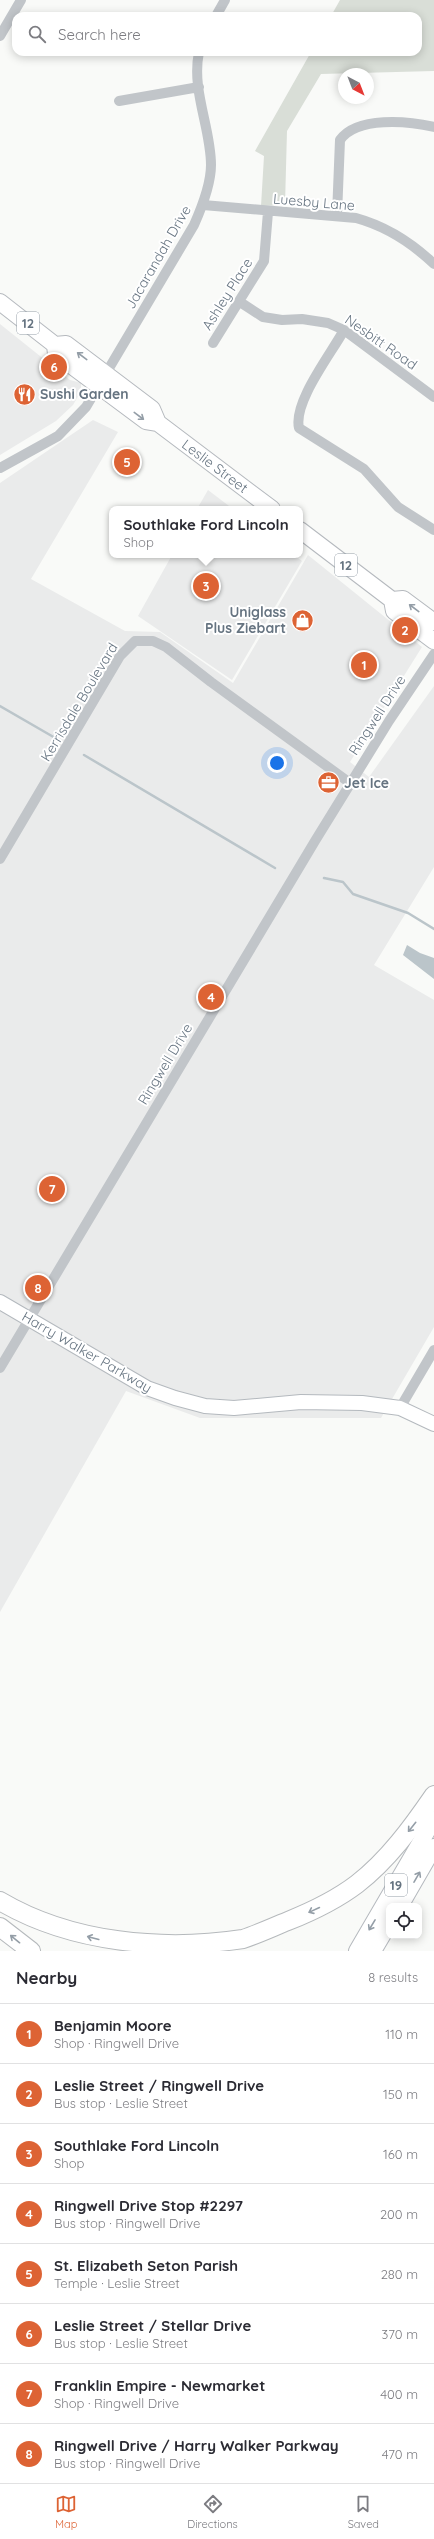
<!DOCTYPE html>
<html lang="en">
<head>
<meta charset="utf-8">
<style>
  :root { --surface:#fff; --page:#f7f7f7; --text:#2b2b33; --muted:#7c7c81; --line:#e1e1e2; --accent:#dd6334 }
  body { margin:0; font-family:Quicksand,sans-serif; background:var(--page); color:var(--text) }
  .controls { position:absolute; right:12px; bottom:12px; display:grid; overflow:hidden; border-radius:8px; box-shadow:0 2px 10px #0003 }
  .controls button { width:36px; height:36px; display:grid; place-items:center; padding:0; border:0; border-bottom:1px solid var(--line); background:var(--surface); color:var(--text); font:20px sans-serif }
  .compass { position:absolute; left:338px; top:68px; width:36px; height:36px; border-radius:50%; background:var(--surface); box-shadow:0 2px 10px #0003; rotate:138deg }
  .you { position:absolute; left:277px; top:763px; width:14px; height:14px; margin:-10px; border:3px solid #fff; border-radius:50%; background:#1a73e8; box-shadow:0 0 0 6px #1a73e833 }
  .badge { display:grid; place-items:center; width:26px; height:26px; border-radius:50%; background:var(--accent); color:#fff; font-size:13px; font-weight:700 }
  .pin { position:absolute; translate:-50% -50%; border:2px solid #fff; box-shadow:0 1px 4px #0006 }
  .popup { position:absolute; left:109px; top:506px; width:194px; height:52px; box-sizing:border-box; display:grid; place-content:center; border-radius:8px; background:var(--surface); filter:drop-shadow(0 1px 3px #0005); font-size:13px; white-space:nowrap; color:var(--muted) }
  .popup b { font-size:15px; color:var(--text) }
  .popup::after { content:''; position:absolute; left:50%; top:100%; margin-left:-8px; border:8px solid transparent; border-top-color:var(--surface) }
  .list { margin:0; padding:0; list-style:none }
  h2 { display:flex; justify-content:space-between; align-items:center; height:52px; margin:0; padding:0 16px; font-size:17px }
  h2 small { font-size:13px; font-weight:400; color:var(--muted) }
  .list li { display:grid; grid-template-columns:26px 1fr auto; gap:12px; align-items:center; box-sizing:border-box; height:60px; padding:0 16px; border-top:1px solid var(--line) }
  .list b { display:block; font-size:15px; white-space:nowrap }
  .list p { margin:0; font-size:13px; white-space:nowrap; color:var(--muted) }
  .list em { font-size:13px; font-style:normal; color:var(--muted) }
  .icon { flex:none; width:22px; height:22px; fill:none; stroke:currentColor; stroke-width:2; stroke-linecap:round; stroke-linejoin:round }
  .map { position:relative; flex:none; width:434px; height:1951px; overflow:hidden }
  .search { position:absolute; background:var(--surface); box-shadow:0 2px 10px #0003; left:12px; right:12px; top:12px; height:44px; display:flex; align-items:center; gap:10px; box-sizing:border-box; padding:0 14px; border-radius:12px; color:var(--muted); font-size:15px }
  .sheet { height:532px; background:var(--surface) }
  nav { display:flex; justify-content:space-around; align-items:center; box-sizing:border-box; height:56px; border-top:1px solid var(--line); background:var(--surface); font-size:11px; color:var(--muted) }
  nav a { display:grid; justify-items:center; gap:2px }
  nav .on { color:var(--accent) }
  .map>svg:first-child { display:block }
  .built { fill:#eaebeb }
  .green { fill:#d9ded7 }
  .water { fill:#bbc5ca }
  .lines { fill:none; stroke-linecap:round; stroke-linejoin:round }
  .stream { stroke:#bbc5ca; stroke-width:2.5 }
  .secondary-casing { stroke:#b4b9be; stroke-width:16 }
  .primary-casing { stroke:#b5b9be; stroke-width:18 }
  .highway-casing { stroke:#b5b9bc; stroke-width:20 }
  .street { stroke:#c1c5c9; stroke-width:10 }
  .secondary { stroke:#fff; stroke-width:14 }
  .primary { stroke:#fff; stroke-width:16 }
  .highway { stroke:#fff; stroke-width:18 }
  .oneway { stroke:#949ea7 }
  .labels { text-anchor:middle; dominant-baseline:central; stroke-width:4; stroke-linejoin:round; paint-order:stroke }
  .shield { fill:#fff; stroke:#949ea7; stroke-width:1 }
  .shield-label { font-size:13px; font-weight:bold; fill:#667481 }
  .street-label { font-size:14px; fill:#667481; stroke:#fff }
  .poi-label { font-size:14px; font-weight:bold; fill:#667481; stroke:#fff; text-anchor:start }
</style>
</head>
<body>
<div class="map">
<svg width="434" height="1951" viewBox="0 0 434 1951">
  <rect width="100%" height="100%" fill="#f9faf8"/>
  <!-- built -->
  <path class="built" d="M0,324L70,380L81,383V391L73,405L56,421L0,455Z
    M93,420L118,432L31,579L125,631L160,632L233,683L308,555L422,647L350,762L369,777L434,686V867L374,965L434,1000V1327L381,1418H200L126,1391L0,1612V483Z
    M208,490L233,509H197Z
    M172,555H294L302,561L232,680L138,616Z"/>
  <!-- green -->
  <path class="green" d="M340,0H434V71L321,74L287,131L285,205L261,206L264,156L255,151L311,52H418V16H331Z"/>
  <!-- water -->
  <path class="water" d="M407,945L420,953L434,958V979L403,955Z"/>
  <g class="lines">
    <!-- stream -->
    <path class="stream" d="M0,706L57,739
      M84,755L275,868
      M324,878L343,882L353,894L408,913L434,929"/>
    <defs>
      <path id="secondary" d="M0,1302L147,1388L175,1398L205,1406L234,1408L301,1402L362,1403L400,1408L434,1424"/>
      <path id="primary" d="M0,302L55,345L66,344L152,409L158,423
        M55,345L56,354L146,421L158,423L272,509
        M300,530L392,600L403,599L434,622
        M392,600L394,611L434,641
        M400,1906L434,1847
        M357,1951L434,1819
        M373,1951L389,1924"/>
      <path id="highway" d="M0,1901C71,1943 163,1951 243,1939C258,1934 273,1927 288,1921C313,1911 336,1900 357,1884C388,1860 412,1827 434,1795
        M0,1927L31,1951"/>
    </defs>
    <!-- secondary casing -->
    <use href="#secondary" class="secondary-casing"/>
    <!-- primary casing -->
    <use href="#primary" class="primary-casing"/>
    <!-- highway casing -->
    <use href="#highway" class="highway-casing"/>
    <!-- street -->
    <path class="street" d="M216,16L225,0
      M0,36L21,0
      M119,101L199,87
      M203,205L356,218C385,226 412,243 434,264
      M337,215L340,140C357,116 408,121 434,127
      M240,302L263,317L282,320L302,319L328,323L344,330L434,397
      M344,330C331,354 293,402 299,428L364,469L398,507L434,530
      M213,343L264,261L268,212
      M0,468L58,436L86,407L194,225C202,207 211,185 211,165C211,128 191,90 199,52
      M0,859L120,656L135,641H153L166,647L211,682L350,783
      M0,1368L315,841L389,721L434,654
      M400,1408L434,1350"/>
    <!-- secondary -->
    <use href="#secondary" class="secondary"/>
    <!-- primary -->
    <use href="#primary" class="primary"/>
    <!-- highway -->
    <use href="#highway" class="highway"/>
  </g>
  <!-- one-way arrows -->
  <defs><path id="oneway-shaft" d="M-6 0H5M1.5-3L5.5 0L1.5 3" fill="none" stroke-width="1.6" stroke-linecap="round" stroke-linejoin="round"/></defs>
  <g class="oneway">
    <use href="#oneway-shaft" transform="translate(82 356) rotate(-143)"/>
    <use href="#oneway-shaft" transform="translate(139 416) rotate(37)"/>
    <use href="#oneway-shaft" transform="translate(414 608) rotate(-143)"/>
    <use href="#oneway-shaft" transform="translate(412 1827) rotate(129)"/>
    <use href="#oneway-shaft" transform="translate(417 1877) rotate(-60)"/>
    <use href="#oneway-shaft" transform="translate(314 1910) rotate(155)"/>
    <use href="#oneway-shaft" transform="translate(372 1925) rotate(121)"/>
    <use href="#oneway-shaft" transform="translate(93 1938) rotate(-165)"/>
    <use href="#oneway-shaft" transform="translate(15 1939) rotate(-141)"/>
  </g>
  <!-- icons -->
  <defs>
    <symbol id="restaurant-disc" viewBox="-11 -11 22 22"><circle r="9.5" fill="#dd6334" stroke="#fff"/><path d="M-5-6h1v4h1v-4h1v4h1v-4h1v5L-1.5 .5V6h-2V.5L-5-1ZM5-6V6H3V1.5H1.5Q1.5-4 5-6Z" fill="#fff"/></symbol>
    <symbol id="shop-disc" viewBox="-11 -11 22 22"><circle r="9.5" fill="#dd6334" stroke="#fff"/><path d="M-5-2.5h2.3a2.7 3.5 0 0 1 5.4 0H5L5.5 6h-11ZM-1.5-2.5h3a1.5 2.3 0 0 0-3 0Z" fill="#fff"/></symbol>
    <symbol id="office-disc" viewBox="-11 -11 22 22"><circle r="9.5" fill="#dd6334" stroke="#fff"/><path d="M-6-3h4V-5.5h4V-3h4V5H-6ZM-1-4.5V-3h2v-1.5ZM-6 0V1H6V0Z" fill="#fff"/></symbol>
  </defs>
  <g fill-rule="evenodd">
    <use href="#restaurant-disc" x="12" y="382" width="25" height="25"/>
    <use href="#shop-disc" x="290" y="608" width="25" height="25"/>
    <use href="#office-disc" x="316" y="770" width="25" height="25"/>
  </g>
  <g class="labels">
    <!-- shield labels -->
    <g class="shield">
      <rect x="17" y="312" width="22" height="22" rx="3"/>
      <rect x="335" y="554" width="22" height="22" rx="3"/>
      <rect x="385" y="1874" width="22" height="22" rx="3"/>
    </g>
    <g class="shield-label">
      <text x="28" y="323">12</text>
      <text x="346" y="565">12</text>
      <text x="396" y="1885">19</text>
    </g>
    <!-- street labels -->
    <g class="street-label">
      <text transform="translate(314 202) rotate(5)">Luesby Lane</text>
      <text transform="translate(158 257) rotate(-60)">Jacarandah Drive</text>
      <text transform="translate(227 294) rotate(-58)">Ashley Place</text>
      <text transform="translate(381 342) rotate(35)">Nesbitt Road</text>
      <text transform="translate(215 466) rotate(37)">Leslie Street</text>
      <text transform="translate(79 702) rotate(-59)">Kerrisdale Boulevard</text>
      <text transform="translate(377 715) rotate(-57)">Ringwell Drive</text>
      <text transform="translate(165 1064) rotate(-59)">Ringwell Drive</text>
      <text transform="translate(87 1352) rotate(30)">Harry Walker Parkway</text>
    </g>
    <!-- poi labels -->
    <g class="poi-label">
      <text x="40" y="394">Sushi Garden</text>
      <text x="286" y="612" text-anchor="end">Uniglass<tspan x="286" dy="16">Plus Ziebart</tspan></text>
      <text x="344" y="783">Jet Ice</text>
    </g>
  </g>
</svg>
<div class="controls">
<button><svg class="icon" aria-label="locate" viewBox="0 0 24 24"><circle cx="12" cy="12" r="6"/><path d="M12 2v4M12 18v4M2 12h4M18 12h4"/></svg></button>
</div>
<svg class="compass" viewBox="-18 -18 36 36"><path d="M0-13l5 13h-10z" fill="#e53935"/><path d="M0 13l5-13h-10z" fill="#7c7c81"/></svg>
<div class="you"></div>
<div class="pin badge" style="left:364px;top:665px">1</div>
<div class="pin badge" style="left:405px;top:630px">2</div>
<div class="pin badge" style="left:206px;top:586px">3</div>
<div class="popup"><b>Southlake Ford Lincoln</b>Shop</div>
<div class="pin badge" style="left:211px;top:997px">4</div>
<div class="pin badge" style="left:127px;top:462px">5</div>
<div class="pin badge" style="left:54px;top:367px">6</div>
<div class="pin badge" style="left:52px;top:1189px">7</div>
<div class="pin badge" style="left:38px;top:1288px">8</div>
<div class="search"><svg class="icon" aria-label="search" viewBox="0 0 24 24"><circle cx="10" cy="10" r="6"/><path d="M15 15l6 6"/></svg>Search here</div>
</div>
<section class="sheet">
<h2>Nearby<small>8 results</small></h2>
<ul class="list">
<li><span class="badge">1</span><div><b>Benjamin Moore</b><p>Shop · Ringwell Drive</p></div><em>110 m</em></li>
<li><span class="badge">2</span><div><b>Leslie Street / Ringwell Drive</b><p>Bus stop · Leslie Street</p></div><em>150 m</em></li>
<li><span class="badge">3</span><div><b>Southlake Ford Lincoln</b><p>Shop</p></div><em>160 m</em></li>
<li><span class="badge">4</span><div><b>Ringwell Drive Stop #2297</b><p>Bus stop · Ringwell Drive</p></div><em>200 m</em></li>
<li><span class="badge">5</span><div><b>St. Elizabeth Seton Parish</b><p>Temple · Leslie Street</p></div><em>280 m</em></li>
<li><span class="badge">6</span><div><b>Leslie Street / Stellar Drive</b><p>Bus stop · Leslie Street</p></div><em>370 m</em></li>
<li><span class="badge">7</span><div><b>Franklin Empire - Newmarket</b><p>Shop · Ringwell Drive</p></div><em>400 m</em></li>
<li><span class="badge">8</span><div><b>Ringwell Drive / Harry Walker Parkway</b><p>Bus stop · Ringwell Drive</p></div><em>470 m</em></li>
</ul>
</section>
<nav>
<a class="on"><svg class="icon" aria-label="map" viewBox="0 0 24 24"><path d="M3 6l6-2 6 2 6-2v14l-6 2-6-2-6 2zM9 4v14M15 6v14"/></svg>Map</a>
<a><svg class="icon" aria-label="directions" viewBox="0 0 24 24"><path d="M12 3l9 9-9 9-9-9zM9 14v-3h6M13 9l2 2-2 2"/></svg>Directions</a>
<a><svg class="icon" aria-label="saved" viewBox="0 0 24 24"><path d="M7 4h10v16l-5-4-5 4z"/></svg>Saved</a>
</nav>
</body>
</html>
